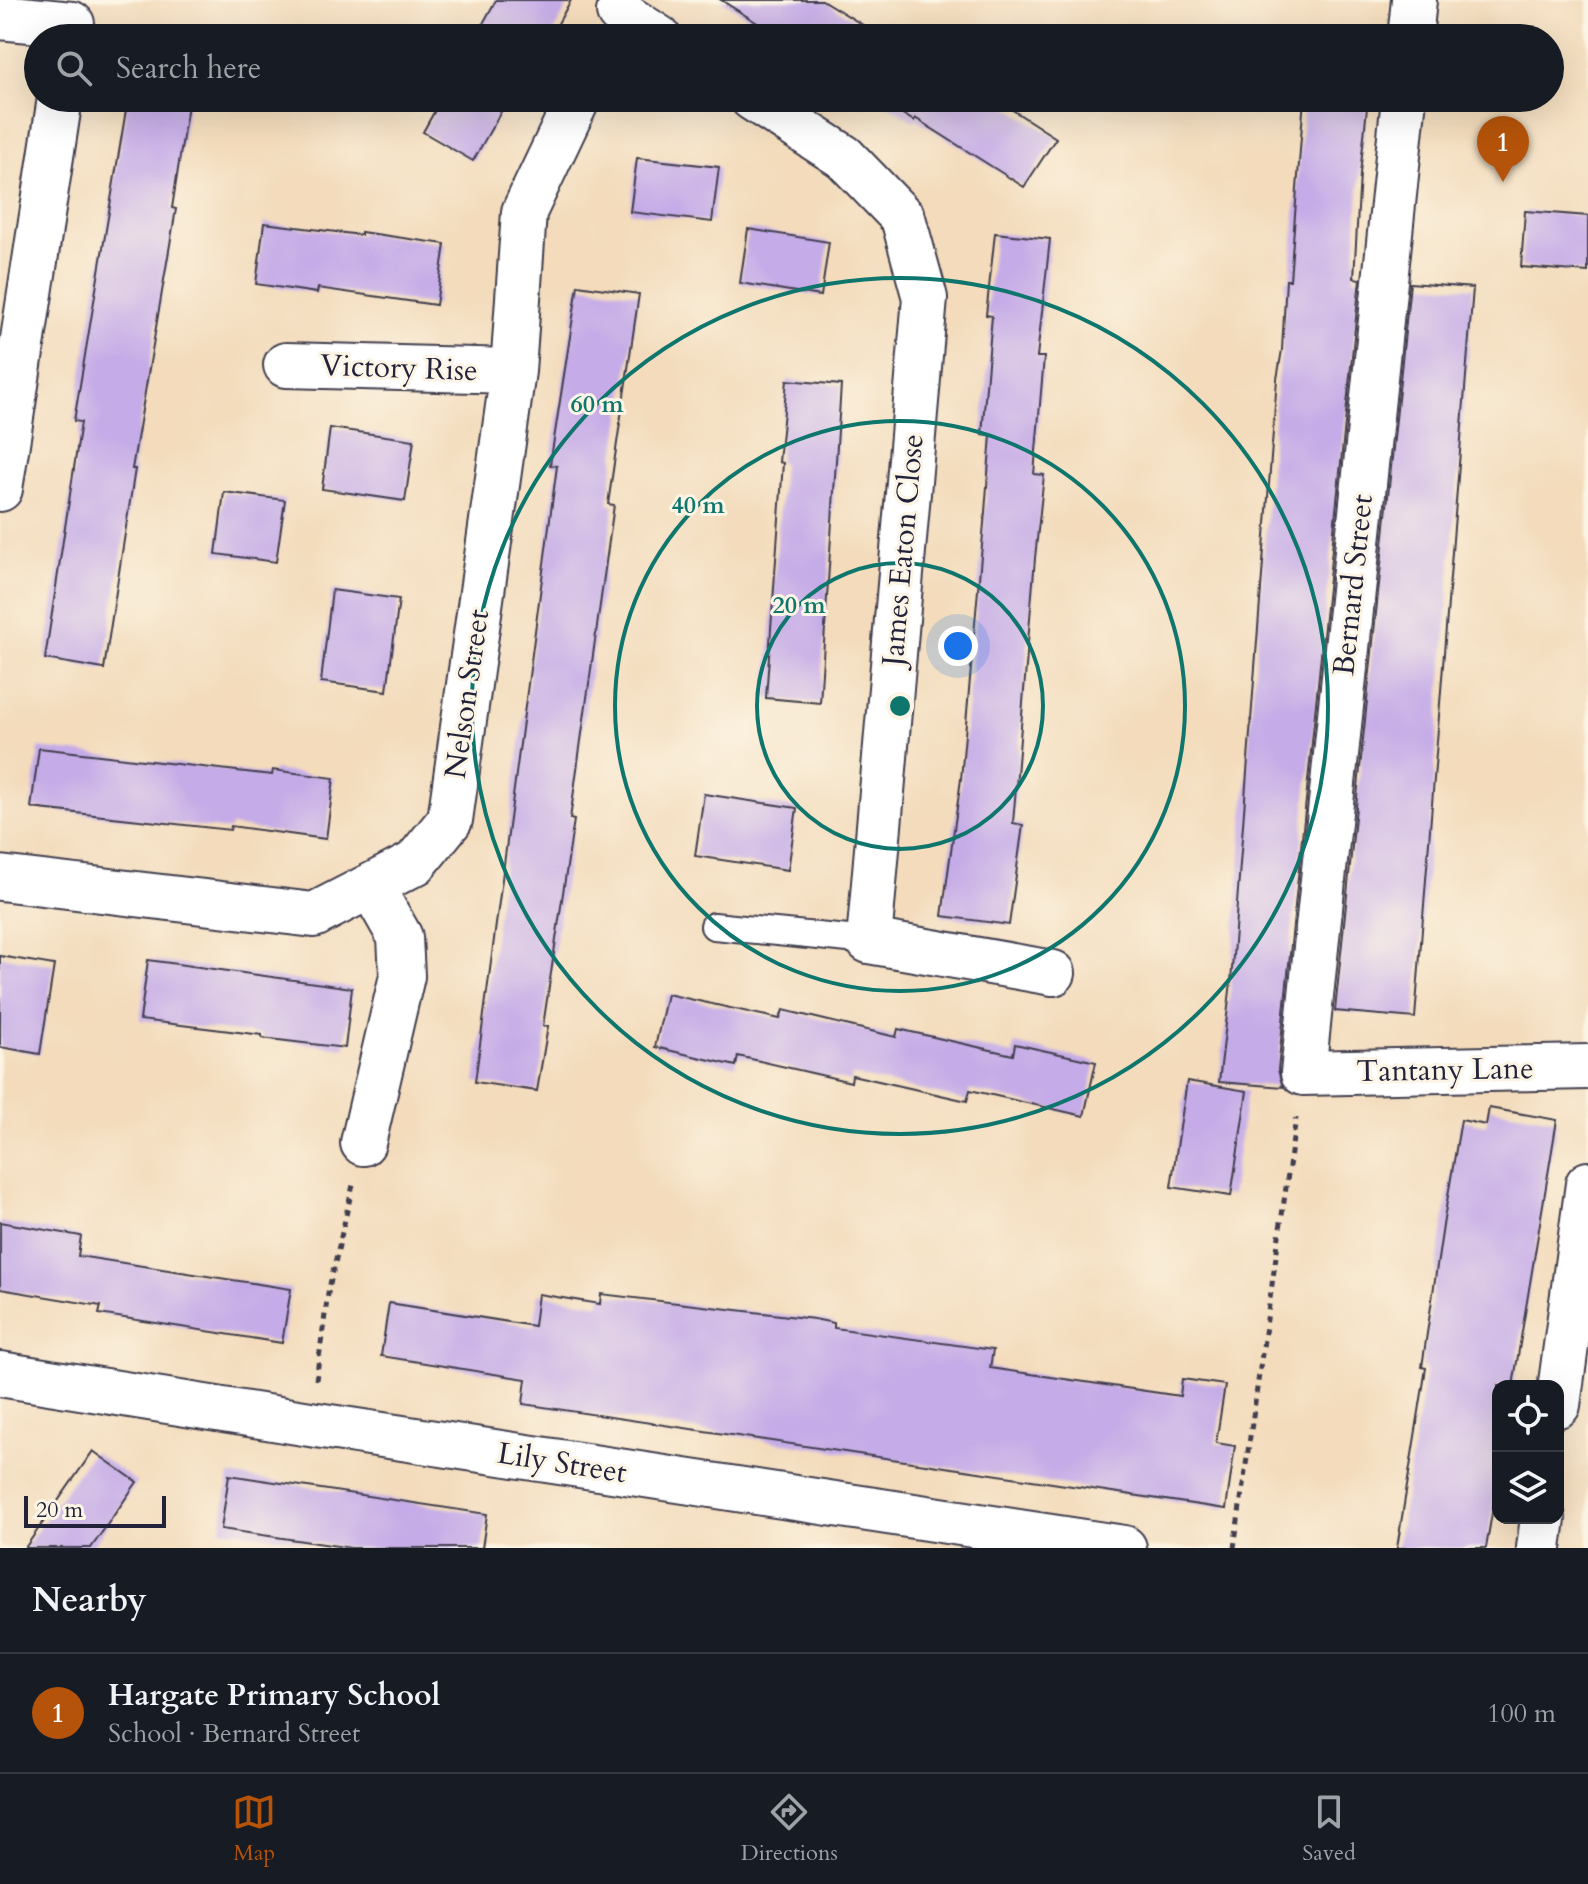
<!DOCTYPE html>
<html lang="en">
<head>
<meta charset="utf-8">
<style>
  :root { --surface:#171b24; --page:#20242c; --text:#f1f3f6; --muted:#9ea1a6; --line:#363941; --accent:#b45309 }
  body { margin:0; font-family:Cardo,serif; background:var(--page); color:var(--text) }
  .controls { position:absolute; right:24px; bottom:24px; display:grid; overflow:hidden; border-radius:16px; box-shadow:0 8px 32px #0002 }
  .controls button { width:72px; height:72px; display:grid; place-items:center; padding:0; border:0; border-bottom:2px solid var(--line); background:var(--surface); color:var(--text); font:40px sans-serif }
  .scale { position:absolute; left:24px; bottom:20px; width:142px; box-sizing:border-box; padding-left:8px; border:4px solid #22223b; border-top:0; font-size:22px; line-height:28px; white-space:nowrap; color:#22223b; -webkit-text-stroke:6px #fcf5e5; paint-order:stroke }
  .you { position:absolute; left:958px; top:646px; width:28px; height:28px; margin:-20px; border:6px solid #fff; border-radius:50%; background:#1a73e8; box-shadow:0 0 0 12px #1a73e833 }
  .badge { display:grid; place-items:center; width:52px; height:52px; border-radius:50%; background:var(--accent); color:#fff; font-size:26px; font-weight:700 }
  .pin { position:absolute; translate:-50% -66px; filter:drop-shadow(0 2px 4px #0008) }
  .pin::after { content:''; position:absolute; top:42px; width:28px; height:24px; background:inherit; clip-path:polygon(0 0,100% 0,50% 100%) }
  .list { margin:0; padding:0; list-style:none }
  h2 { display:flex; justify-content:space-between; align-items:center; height:104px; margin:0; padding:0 32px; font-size:34px }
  h2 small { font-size:26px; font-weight:400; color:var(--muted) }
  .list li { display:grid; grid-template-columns:52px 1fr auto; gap:24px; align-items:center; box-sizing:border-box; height:120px; padding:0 32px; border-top:2px solid var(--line) }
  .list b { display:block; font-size:30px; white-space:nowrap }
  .list p { margin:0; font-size:26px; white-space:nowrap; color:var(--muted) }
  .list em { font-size:26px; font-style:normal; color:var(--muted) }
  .icon { flex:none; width:44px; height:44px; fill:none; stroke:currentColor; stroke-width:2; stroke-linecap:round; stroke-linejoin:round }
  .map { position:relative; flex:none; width:1588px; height:1548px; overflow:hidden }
  .search { position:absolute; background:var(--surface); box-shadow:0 8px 32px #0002; left:24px; right:24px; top:24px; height:88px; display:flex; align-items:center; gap:20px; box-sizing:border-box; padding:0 28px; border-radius:44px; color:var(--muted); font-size:30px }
  .sheet { height:224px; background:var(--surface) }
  nav { display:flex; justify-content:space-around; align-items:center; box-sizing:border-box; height:112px; border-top:2px solid var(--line); background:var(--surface); font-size:22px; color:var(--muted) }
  nav a { display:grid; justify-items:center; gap:4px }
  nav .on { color:var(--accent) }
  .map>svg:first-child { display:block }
  .building { fill:#c5abe7 }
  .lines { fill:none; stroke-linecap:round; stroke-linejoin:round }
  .service-casing { stroke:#413e4e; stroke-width:30 }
  .minor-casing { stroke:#413e4e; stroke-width:48 }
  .path { stroke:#413e4e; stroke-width:5; stroke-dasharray:6 6; stroke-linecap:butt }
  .service { stroke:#fff; stroke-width:26 }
  .minor { stroke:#fff; stroke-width:44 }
  .ring { fill:none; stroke:#0f766e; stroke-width:4 }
  .labels { text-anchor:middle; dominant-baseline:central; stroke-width:6; stroke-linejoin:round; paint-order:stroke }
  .street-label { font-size:30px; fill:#22223b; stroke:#fcf5e5 }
  .centre { fill:#0f766e; stroke:#fcf5e5; stroke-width:4 }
  .ring-label { font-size:24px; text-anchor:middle; font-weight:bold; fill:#0f766e; stroke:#fcf5e5; stroke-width:6; stroke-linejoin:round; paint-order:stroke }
</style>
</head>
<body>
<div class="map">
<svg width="1588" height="1548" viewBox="0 0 1588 1548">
  <rect width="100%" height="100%" fill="#fcf5e5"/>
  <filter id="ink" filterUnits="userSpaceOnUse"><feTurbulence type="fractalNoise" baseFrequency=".0125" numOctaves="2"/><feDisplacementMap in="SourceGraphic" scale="16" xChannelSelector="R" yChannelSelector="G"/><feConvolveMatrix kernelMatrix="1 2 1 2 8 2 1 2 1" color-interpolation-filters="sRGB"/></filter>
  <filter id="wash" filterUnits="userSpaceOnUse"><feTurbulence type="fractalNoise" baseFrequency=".006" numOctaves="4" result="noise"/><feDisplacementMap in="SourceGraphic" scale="32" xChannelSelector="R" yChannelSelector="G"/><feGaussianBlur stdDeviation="1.8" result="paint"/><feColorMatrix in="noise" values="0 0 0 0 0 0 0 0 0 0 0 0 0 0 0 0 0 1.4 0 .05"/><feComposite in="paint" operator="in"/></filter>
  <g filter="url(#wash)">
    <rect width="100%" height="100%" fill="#f3dbbb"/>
    <g id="blocks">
      <!-- building -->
      <path class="building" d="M496,0H571L550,38H475Z
        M721,0H822L884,38H781Z
        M128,98H189L172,208L176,209L132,469H135L104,669L45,659L81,422L74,421Z
        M442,98H485L503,108L473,161L423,132Z
        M876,98H994L1056,138L1024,187L915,118L914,121Z
        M1304,98H1368L1360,174L1354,278L1360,279L1278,1070L1283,1087L1219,1082L1231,982L1277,379L1282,350L1286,280H1290Z
        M637,158L719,167L712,222L630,212Z
        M1525,211L1588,216V272L1521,267Z
        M264,223L361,235V232L445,244L436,305L318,288L317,293L256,284Z
        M748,229L829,242L821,296L740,283Z
        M995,233L1050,239L1037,357H1044L1034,474L1044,475L1035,558L1013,823L1023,825L1009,925L942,916L961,779L985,512L991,435L982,434L992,316L986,315Z
        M1410,283L1473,288L1415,1018L1335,1011Z
        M578,285L639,294L608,504L614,505L570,819L574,820L543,1026H548L537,1091L475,1082L557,466L550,465Z
        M787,380L841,385L820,703L766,698L783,463L779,462Z
        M330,428L414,440L405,501L322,489Z
        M224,492L285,500L276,562L216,554Z
        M332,590L399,599L387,691L321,682Z
        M39,748L272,775L273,770L334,778L326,839L231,826L230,830L31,808Z
        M704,794L797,808L788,870L695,856Z
        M0,956L54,965L40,1054L0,1047Z
        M148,960L352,988L345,1048L262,1038V1035L140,1020Z
        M667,994L780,1019L783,1010L896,1037L898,1029L1013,1055L1015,1044L1096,1062L1084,1116L970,1090L967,1101L852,1075L851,1082L738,1056L736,1066L655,1047Z
        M1187,1081L1247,1091L1231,1196L1171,1187Z
        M1489,1108L1557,1120L1513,1386H1498V1479L1486,1548H1397L1426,1368L1422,1367L1444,1219L1461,1120L1486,1125Z
        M0,1222L81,1236L78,1256L291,1289L282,1343L99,1314L101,1306L0,1289Z
        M538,1294L600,1304L601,1294L814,1319L834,1323V1328L993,1350L990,1368L1180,1396L1182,1379L1225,1385L1216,1443L1235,1446L1226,1509L523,1404L526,1379L381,1356L389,1303L534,1326Z
        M93,1451L137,1482L91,1548H25Z
        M229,1475L487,1514L482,1548H351L221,1529Z"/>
    </g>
  </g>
  <g filter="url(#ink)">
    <use href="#blocks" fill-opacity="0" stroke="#413e4e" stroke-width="2"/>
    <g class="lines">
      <defs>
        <path id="service" d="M714,926L869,941"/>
        <path id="minor" d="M619,12L659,38
          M0,17L72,24
          M1410,38L1414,0
          M752,98L844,157L903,218L925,298L869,941L1053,973
          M1404,98L1303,1073L1588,1067
          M286,365L513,371
          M0,489L60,98
          M0,878L314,915L415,863L450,820L513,371L524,212L578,98
          M363,1143L402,976L400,937L371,886
          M0,1374L310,1424L1124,1548
          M1558,1405L1588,1184
          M1539,1548L1543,1518"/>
      </defs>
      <!-- service casing -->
      <use href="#service" class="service-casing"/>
      <!-- minor casing -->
      <use href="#minor" class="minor-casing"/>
      <!-- path -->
      <path class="path" d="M316,1380L328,1293L353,1185
        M1234,1548L1296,1118"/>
      <!-- service -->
      <use href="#service" class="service"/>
      <!-- minor -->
      <use href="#minor" class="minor"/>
    </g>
  </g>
  <!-- distance rings -->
  <g class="ring">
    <circle cx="900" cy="706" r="143"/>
    <circle cx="900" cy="706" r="285"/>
    <circle cx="900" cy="706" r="428"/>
  </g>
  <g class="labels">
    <!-- street labels -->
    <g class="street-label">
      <text transform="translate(399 368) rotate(2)">Victory Rise</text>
      <text transform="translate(903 550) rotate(-85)">James Eaton Close</text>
      <text transform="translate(1353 585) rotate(-84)">Bernard Street</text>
      <text transform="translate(467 694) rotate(-82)">Nelson Street</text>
      <text transform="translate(1445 1070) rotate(-1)">Tantany Lane</text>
      <text transform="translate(562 1463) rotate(9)">Lily Street</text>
    </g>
  </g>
  <circle cx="900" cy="706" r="12" class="centre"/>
  <g class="ring-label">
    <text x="597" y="412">60 m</text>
    <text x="698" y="513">40 m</text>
    <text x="799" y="613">20 m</text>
  </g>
</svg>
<div class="controls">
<button><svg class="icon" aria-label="locate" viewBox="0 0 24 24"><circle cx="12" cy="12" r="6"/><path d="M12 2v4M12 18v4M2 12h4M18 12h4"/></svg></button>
<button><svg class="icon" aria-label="layers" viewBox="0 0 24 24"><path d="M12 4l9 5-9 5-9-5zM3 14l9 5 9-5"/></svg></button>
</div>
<div class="scale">20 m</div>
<div class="you"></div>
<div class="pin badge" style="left:1503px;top:182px">1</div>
<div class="search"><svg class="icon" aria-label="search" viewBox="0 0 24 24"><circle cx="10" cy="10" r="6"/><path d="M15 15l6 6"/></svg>Search here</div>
</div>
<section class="sheet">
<h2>Nearby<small></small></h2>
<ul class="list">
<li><span class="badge">1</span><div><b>Hargate Primary School</b><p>School · Bernard Street</p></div><em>100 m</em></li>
</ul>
</section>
<nav>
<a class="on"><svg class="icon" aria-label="map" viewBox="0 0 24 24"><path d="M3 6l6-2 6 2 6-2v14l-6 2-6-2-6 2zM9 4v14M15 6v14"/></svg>Map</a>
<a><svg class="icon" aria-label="directions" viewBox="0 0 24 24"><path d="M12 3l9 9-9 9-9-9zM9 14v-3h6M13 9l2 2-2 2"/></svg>Directions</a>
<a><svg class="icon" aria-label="saved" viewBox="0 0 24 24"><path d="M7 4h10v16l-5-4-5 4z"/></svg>Saved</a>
</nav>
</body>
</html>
